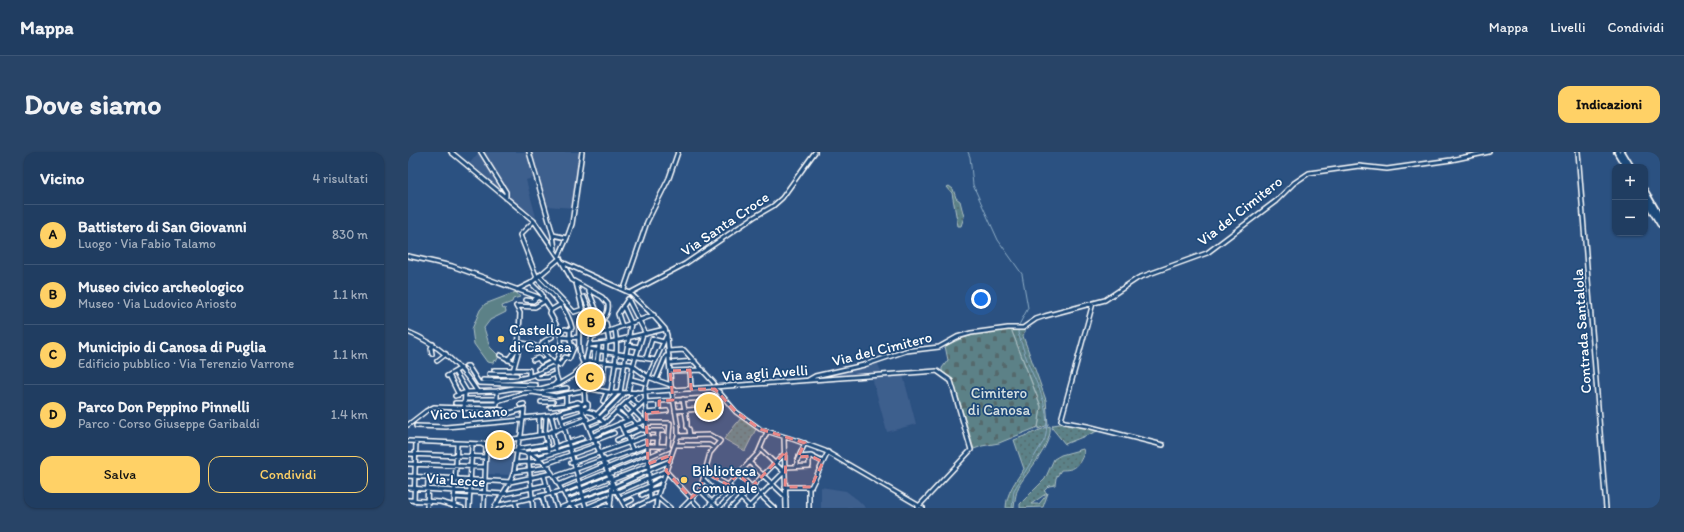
<!DOCTYPE html>
<html lang="it">
<head>
<meta charset="utf-8">
<style>
  :root { --surface:#203d61; --page:#284467; --text:#f1f3f6; --muted:#a2aebd; --line:#3d5676; --accent:#ffd166 }
  body { margin:0; font-family:Itim,sans-serif; background:var(--page); color:var(--text) }
  .controls { position:absolute; right:12px; top:12px; display:grid; overflow:hidden; border-radius:8px; box-shadow:0 1px 3px #0004 }
  .controls button { width:36px; height:36px; display:grid; place-items:center; padding:0; border:0; border-bottom:1px solid var(--line); background:var(--surface); color:var(--text); font:20px sans-serif }
  .you { position:absolute; left:573px; top:147px; width:14px; height:14px; margin:-10px; border:3px solid #fff; border-radius:50%; background:#1a73e8; box-shadow:0 0 0 6px #1a73e833 }
  .badge { display:grid; place-items:center; width:26px; height:26px; border-radius:50%; background:var(--accent); color:#111; font-size:13px; font-weight:700 }
  .pin { position:absolute; translate:-50% -50%; border:2px solid #fff; box-shadow:0 1px 4px #0006 }
  .list { margin:0; padding:0; list-style:none }
  h2 { display:flex; justify-content:space-between; align-items:center; height:52px; margin:0; padding:0 16px; font-size:17px }
  h2 small { font-size:13px; font-weight:400; color:var(--muted) }
  .list li { display:grid; grid-template-columns:26px 1fr auto; gap:12px; align-items:center; box-sizing:border-box; height:60px; padding:0 16px; border-top:1px solid var(--line) }
  .list b { display:block; font-size:15px; white-space:nowrap }
  .list p { margin:0; font-size:13px; white-space:nowrap; color:var(--muted) }
  .list em { font-size:13px; font-style:normal; color:var(--muted) }
  .actions { display:flex; gap:8px; padding:12px 16px }
  .actions a { flex:1; padding:9px 0; border:1px solid var(--accent); border-radius:12px; text-align:center; font-size:14px; color:var(--accent) }
  .actions .main { background:var(--accent); color:#111 }
  .map { position:relative; flex:none; width:1252px; height:356px; overflow:hidden; border-radius:12px }
  header { display:flex; align-items:center; gap:24px; box-sizing:border-box; height:56px; padding:0 20px; background:var(--surface); border-bottom:1px solid var(--line) }
  header strong { font-size:19px }
  nav { display:flex; gap:22px; margin-inline-start:auto; font-size:14px }
  .intro { display:flex; align-items:center; justify-content:space-between; box-sizing:border-box; height:96px; padding:0 24px }
  h1 { margin:0; font-size:28px }
  .button { padding:10px 18px; border-radius:12px; background:var(--accent); color:#111; font-size:14px; font-weight:700 }
  main { display:flex; gap:24px; padding:0 24px }
  aside { flex:1; background:var(--surface); border-radius:12px; box-shadow:0 1px 3px #0004 }
  .map>svg:first-child { display:block }
  .built { fill:#3e5e8d }
  .grass { fill:url(#grass-dots); stroke:#adc0c3 }
  .cemetery { fill:url(#cemetery-stones); stroke:#adc0c3 }
  .green { fill:#5b8187; stroke:#adc0c3 }
  .lines { fill:none; stroke-linecap:round; stroke-linejoin:round }
  .stream { stroke:#8dacc5; stroke-width:1 }
  .minor-casing { stroke:#fff; stroke-width:6 }
  .highway-casing { stroke:#fff; stroke-width:8 }
  .minor { stroke:#1f4a7a; stroke-width:3 }
  .highway { stroke:#1f4a7a; stroke-width:4.5 }
  .marked { fill:#e88989; fill-opacity:0.2; stroke:#e88989; stroke-width:3; stroke-dasharray:8 5; stroke-linejoin:round }
  .poi-dot { fill:#ffd166; stroke:#1f4a7a; stroke-width:1.5 }
  .labels { text-anchor:middle; dominant-baseline:central; stroke-width:3.5; stroke-linejoin:round; paint-order:stroke }
  .street-label { font-size:15px; fill:#fff; stroke:#1f4a7a }
  .poi-label { font-size:15px; fill:#fff; stroke:#1f4a7a; text-anchor:start }
  .park-label { font-size:15px; fill:#d6e0e1; stroke:#1f4a7a }
</style>
</head>
<body>
<header>
<strong>Mappa</strong>
<nav><a>Mappa</a><a>Livelli</a><a>Condividi</a></nav>
</header>
<div class="intro"><h1>Dove siamo</h1><a class="button">Indicazioni</a></div>
<main>
<aside>
<h2>Vicino<small>4 risultati</small></h2>
<ul class="list">
<li><span class="badge">A</span><div><b>Battistero di San Giovanni</b><p>Luogo · Via Fabio Talamo</p></div><em>830 m</em></li>
<li><span class="badge">B</span><div><b>Museo civico archeologico</b><p>Museo · Via Ludovico Ariosto</p></div><em>1.1 km</em></li>
<li><span class="badge">C</span><div><b>Municipio di Canosa di Puglia</b><p>Edificio pubblico · Via Terenzio Varrone</p></div><em>1.1 km</em></li>
<li><span class="badge">D</span><div><b>Parco Don Peppino Pinnelli</b><p>Parco · Corso Giuseppe Garibaldi</p></div><em>1.4 km</em></li>
</ul>
<div class="actions"><a class="main">Salva</a><a>Condividi</a></div>
</aside>
<div class="map">
<svg width="1252" height="356" viewBox="0 0 1252 356">
  <defs>
    <pattern id="grass-dots" width="8" height="8" patternUnits="userSpaceOnUse"><rect width="8" height="8" fill="#5b8187"/><path d="M2 2h.1M6 6h.1" fill="none" stroke="#54696c" stroke-width="1.8" stroke-linecap="round"/></pattern>
    <pattern id="cemetery-stones" width="16" height="16" patternUnits="userSpaceOnUse"><rect width="16" height="16" fill="#5b8187"/><path d="M2 7V4a2 2 0 0 1 4 0v3zM10 15v-3a2 2 0 0 1 4 0v3z" fill="#54696c"/></pattern>
  </defs>
  <rect width="100%" height="100%" fill="#2b5181"/>
  <filter id="ink" filterUnits="userSpaceOnUse"><feTurbulence type="fractalNoise" baseFrequency=".025" numOctaves="2"/><feDisplacementMap in="SourceGraphic" scale="8" xChannelSelector="R" yChannelSelector="G"/><feConvolveMatrix kernelMatrix="1 2 1 2 8 2 1 2 1" color-interpolation-filters="sRGB"/></filter>
  <g filter="url(#ink)">
    <!-- built -->
    <path class="built" d="M71,0H177L168,56L138,54L128,25L118,28L128,65L107,50L62,11Z
      M469,210L474,221L412,226V224Z
      M495,223L508,272L479,280L464,225Z
      M80,296L109,302L103,323L79,322Z
      M413,335L438,339L450,348L458,356H413Z"/>
    <!-- grass -->
    <path class="grass" d="M541,34L545,37L548,46L552,49L556,65L553,74H550L544,41L539,35Z
      M619,175L615,184L638,248L640,273L630,277L633,254L603,177L608,178Z
      M333,266L348,277L337,299L316,287Z
      M657,271L689,277L692,278L657,292L644,276L645,273Z
      M642,274C645,291 621,318 612,332C608,339 607,348 606,356H598C598,342 608,328 616,317L606,288Z
      M675,297L676,301C670,315 667,318 653,318L648,326L647,333L641,334L636,339L639,341L623,352H631L640,341L635,355L612,356V352L637,327L646,307L653,303Z"/>
    <!-- cemetery -->
    <path class="cemetery" d="M603,177L633,255L630,275L591,291L574,294L566,297L545,228L543,226L534,221V216L540,208L537,194C558,183 579,179 603,177Z"/>
    <!-- green -->
    <path class="green" d="M108,140L112,145L105,147L104,150L94,154L95,157L97,156L98,160L82,168L76,176L82,195L91,204L88,210L86,208L85,211L79,210L66,192L64,177L72,158L77,152Z"/>
    <g class="lines">
      <!-- stream -->
      <path class="stream" d="M560,0L562,5L565,33L590,88L614,122L620,156L611,173L610,181C615,195 619,211 626,225C635,244 642,265 637,287L606,338L604,356"/>
      <defs>
        <path id="minor" d="M43,0L126,69L154,110L164,128L194,145L200,152C202,166 189,170 185,182C177,203 175,227 177,250L180,252V255L176,257L171,255L143,263L115,266
          M73,0L98,40V46
          M121,0L145,83L147,97
          M1170,0L1198,356
          M126,69L112,83L129,126
          M145,83L159,86
          M0,104L44,114L130,145L137,149L143,158L142,161C146,168 152,178 153,187C155,205 141,210 150,229L146,233
          M151,104L159,86L164,72L174,0
          M154,110L222,141L242,160L257,177L259,183L263,233L270,275V284L249,345L248,356
          M131,123L166,160L175,157
          M128,126C143,141 159,155 164,176L162,178V186L171,185
          M123,131L134,142L135,147
          M168,131L175,159L185,182
          M216,137L239,70L261,26L270,0
          M109,138L123,131L152,106
          M182,138L181,140L193,169
          M222,141L277,112L346,65L365,54L374,46L407,0
          M176,145L188,174
          M220,147L238,182
          M118,148L125,149L130,145
          M685,151L653,268L657,270L679,274L755,293
          M143,158L153,152
          M198,171L201,190
          M171,173C171,185 169,202 176,212
          M214,174L210,162L220,147
          M0,180C30,192 52,212 69,239
          M152,181L157,177L162,178
          M184,185L246,163
          M138,188L141,197
          M111,191C133,192 132,198 146,212
          M182,193L198,191L257,177
          M220,193L231,195
          M132,196L135,190L144,185
          M181,197L248,208
          M260,199L276,198L306,231
          M24,202L23,196L25,192
          M92,203L107,211
          M238,206L244,187L256,190
          M100,208L111,193
          M125,208L130,206L133,210L140,206
          M29,209L38,202
          M185,209L187,198
          M148,210L152,213L157,205L161,207L166,195L163,192L162,186L153,185
          M261,211L287,209
          M58,214H60L71,231L128,233
          M130,217L144,210
          M86,218H121V224
          M177,218L196,221L194,231
          M282,218L283,237
          M105,219L110,201L112,161L108,154L127,155L137,149
          M262,219L295,218
          M47,220L59,240
          M188,220L191,194
          M195,221L197,210L198,191
          M81,222L109,223
          M41,223L51,243
          M128,223L130,226L140,225L146,222
          M39,224L53,216
          M223,227L238,231
          M75,228C104,229 119,228 144,215
          M248,228L258,204H261
          M400,228L407,224L456,213L498,199L531,195L549,185L563,181L600,176H615L628,167L637,164L697,148L730,126L799,101L868,49L886,31L901,21L951,14L979,17L1043,8L1081,0
          M305,236L311,240L328,260L352,277L387,288L417,299L515,356
          M203,240C206,219 211,198 207,177
          M220,240L225,214L235,182
          M135,241L138,239L159,236
          M212,241L223,171L215,154
          M158,242V253L170,250L174,252
          M47,244L59,240L89,239L106,236L132,237L151,232L166,223L178,209L222,212L240,225L263,233
          M223,246L231,254
          M58,247H88
          M275,247L279,270V275L281,277L282,284
          M89,249L115,241L124,240L148,244L183,237L205,241L237,240L529,219L543,229L563,298L509,356
          M195,249L199,240
          M133,250H145
          M177,250L173,253L175,261L206,335L218,356
          M237,250L314,245
          M47,251H55
          M218,251L236,269
          M58,252H89V239
          M112,253L116,252
          M142,255L158,253
          M213,256L234,278H239
          M56,257L57,241
          M82,257L94,258
          M178,259L186,261L197,271
          M267,259L292,257
          M208,260L219,268
          M251,260V249
          M152,261L178,355
          M238,261L259,259
          M143,263L147,279
          M188,263L209,241
          M138,264L137,282L141,299
          M220,264L237,248
          M154,268L175,261
          M180,271L192,266L217,241
          M212,271L225,299
          M238,271H262L260,294L261,296L240,305
          M0,273L18,259L26,255L81,257
          M8,274L38,275L115,268
          M183,277L197,271L229,240
          M215,278L237,269
          M144,279L148,297
          M242,279H255
          M131,283V264
          M186,283L223,267
          M270,284L302,283L312,289L302,301L292,338L274,356
          M376,285L378,356
          M239,286H250
          M188,288L206,281
          M209,288L233,277
          M0,289L74,292L137,282L179,267
          M75,293L123,302C143,311 151,335 162,352L168,356
          M249,293L250,279
          M267,293H301L306,296
          M239,294H257
          M110,297L139,292
          M352,297L376,320
          M0,302L78,305
          M391,305L403,304L415,310
          M130,306L188,287
          M197,309L239,293
          M341,310L378,345
          M107,311L133,309
          M163,311L239,284
          M0,312L77,315
          M137,312L190,293
          M240,312L263,304
          M389,314V309L397,291
          M378,315L401,314V305
          M199,316L240,299
          M241,318L262,309
          M106,320L141,315
          M297,320L320,333L343,356
          M201,322L240,306
          M330,322L366,356
          M136,323L141,342
          M0,324L102,330L144,321
          M146,325L196,307
          M295,327L307,339
          M204,328L240,314
          M151,333L198,313
          M242,333L253,327L255,328
          M206,335L241,319
          M377,335H403L420,300
          M401,335V356
          M0,336L96,342L138,333
          M242,338L253,335
          M292,338L310,356
          M144,341L149,356
          M234,343L242,339
          M134,344L137,356
          M157,344L203,325
          M46,345L61,346
          M249,345L262,356
          M213,346L242,334
          M242,347L237,237L240,225L258,185
          M0,348L32,350L54,356
          M6,349L8,290
          M160,349L203,333
          M107,350L109,356
          M304,350L350,301L359,280
          M216,352L224,348
          M163,353L201,340L212,339L258,319L292,356
          M87,354L154,339L200,320
          M19,356L20,325
          M46,356L49,292
          M61,356L64,292
          M76,356L78,294
          M86,356L102,330L106,320L111,287L113,283L116,257L95,263
          M125,356L120,301L141,298L154,292L174,286
          M152,356L162,352
          M178,356L199,347H203
          M193,356L198,354L202,355
          M202,356L204,332
          M225,356L246,346L249,345
          M299,356L302,352
          M311,356L326,340
          M323,356L377,301
          M340,356L377,319"/>
        <path id="highway" d="M1209,0L1218,15
          M1214,0L1223,15
          M1237,39L1252,65
          M1237,47L1252,72"/>
      </defs>
      <!-- minor casing -->
      <use href="#minor" class="minor-casing"/>
      <!-- highway casing -->
      <use href="#highway" class="highway-casing"/>
      <!-- minor -->
      <use href="#minor" class="minor"/>
      <!-- highway -->
      <use href="#highway" class="highway"/>
    </g>
  </g>
  <!-- marked area -->
  <path class="marked" d="M282,218L283,237H307L328,260L352,277L397,291L390,305L403,304L415,310L403,335H377L378,299L344,335L330,322L320,333L297,320L292,338L283,346L258,319L264,303L240,312L238,261L251,260V249L265,248L262,219Z"/>
  <!-- markers -->
  <g class="poi-dot">
    <circle cx="93" cy="187" r="4"/>
    <circle cx="276" cy="328" r="4"/>
  </g>
  <g class="labels">
    <!-- street labels -->
    <g class="street-label">
      <text transform="translate(832 59) rotate(-38)">Via del Cimitero</text>
      <text transform="translate(317 72) rotate(-34)">Via Santa Croce</text>
      <text transform="translate(1174 179) rotate(-94)">Contrada Santalola</text>
      <text transform="translate(474 197) rotate(-14)">Via del Cimitero</text>
      <text transform="translate(357 221) rotate(-4)">Via agli Avelli</text>
      <text transform="translate(61 261) rotate(-3)">Vico Lucano</text>
      <text transform="translate(48 328) rotate(4)">Via Lecce</text>
    </g>
    <!-- poi labels -->
    <g class="poi-label">
      <text x="101" y="178">Castello<tspan x="101" dy="17">di Canosa</tspan></text>
      <text x="284" y="319">Biblioteca<tspan x="284" dy="17">Comunale</tspan></text>
    </g>
    <!-- park labels -->
    <g class="park-label">
      <text x="591" y="241">Cimitero<tspan x="591" dy="17">di Canosa</tspan></text>
    </g>
  </g>
</svg>
<div class="controls">
<button>+</button>
<button>−</button>
</div>
<div class="you"></div>
<div class="pin badge" style="left:301px;top:255px">A</div>
<div class="pin badge" style="left:183px;top:170px">B</div>
<div class="pin badge" style="left:182px;top:225px">C</div>
<div class="pin badge" style="left:92px;top:293px">D</div>
</div>
</main>
</body>
</html>
